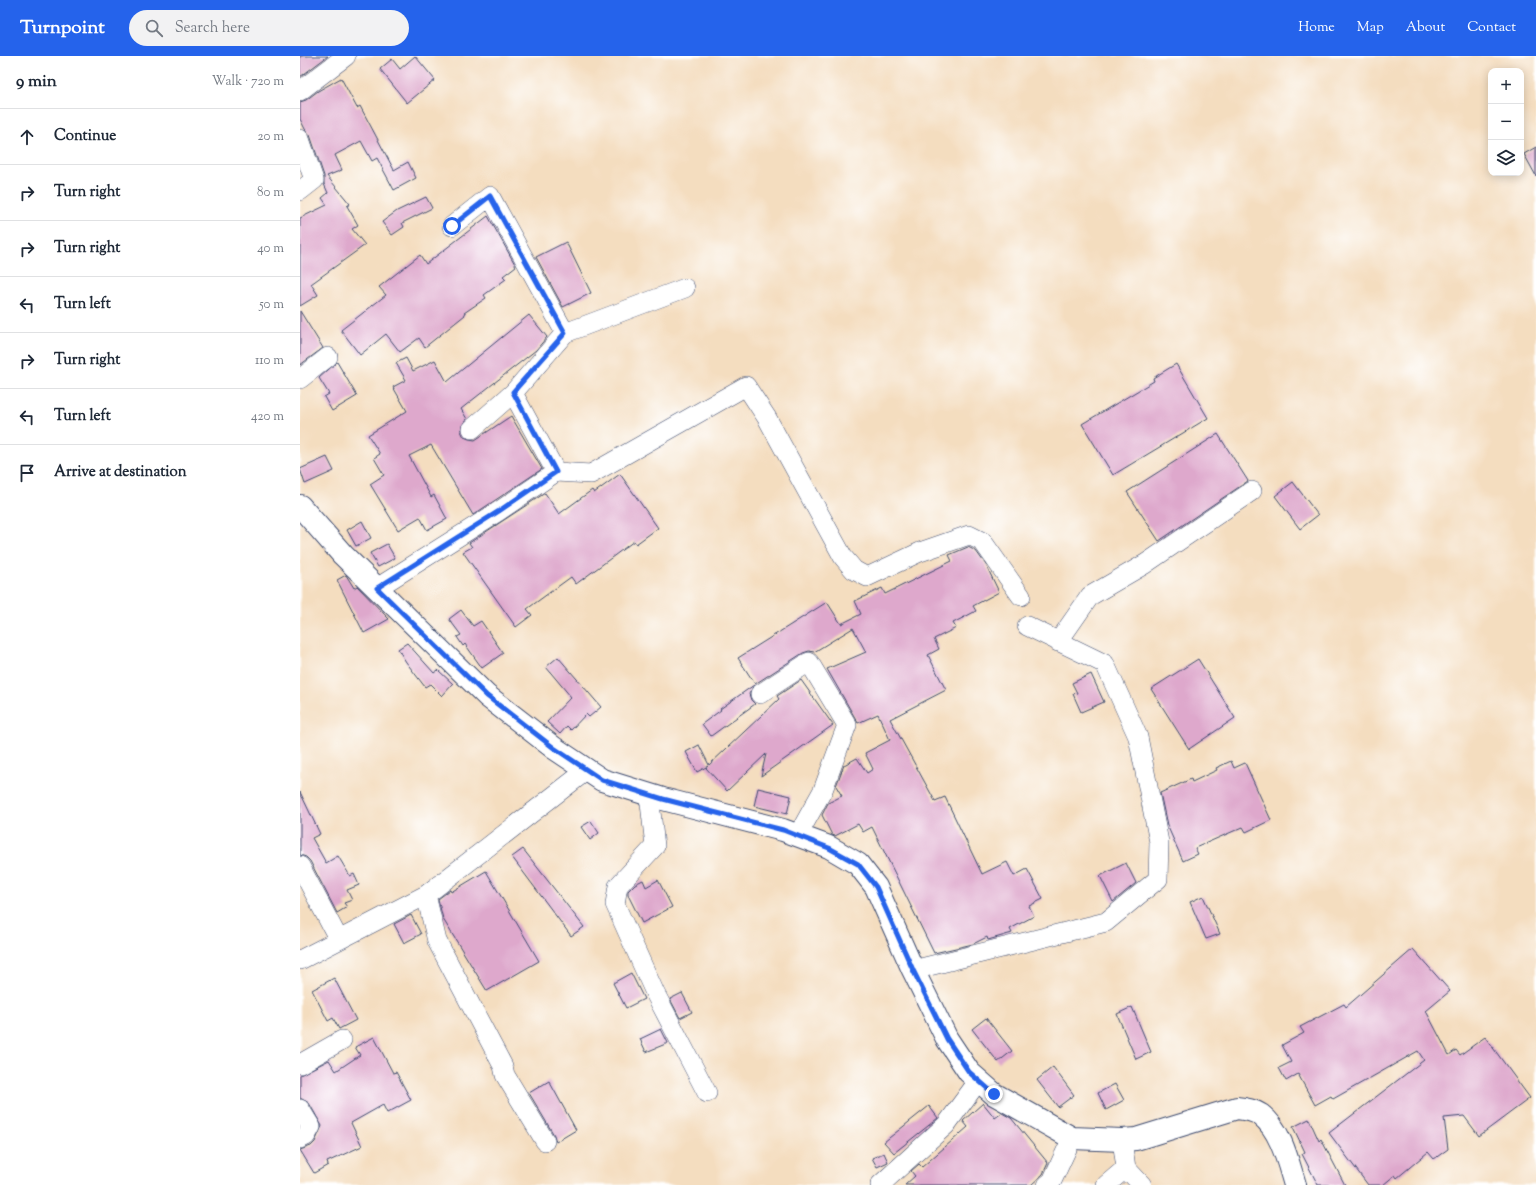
<!DOCTYPE html>
<html lang="en">
<head>
<meta charset="utf-8">
<style>
  :root { --surface:#fff; --page:#f2f2f3; --text:#1f2937; --muted:#747a83; --line:#e0e1e3; --accent:#2563eb }
  body { margin:0; font-family:"Sorts Mill Goudy",serif; background:var(--page); color:var(--text) }
  .controls { position:absolute; right:12px; top:12px; display:grid; overflow:hidden; border-radius:8px; box-shadow:0 2px 10px #0003 }
  .controls button { width:36px; height:36px; display:grid; place-items:center; padding:0; border:0; border-bottom:1px solid var(--line); background:var(--surface); color:var(--text); font:20px sans-serif }
  .stop { position:absolute; width:12px; height:12px; margin:-9px; border:3px solid #2563eb; border-radius:50%; background:#fff }
  .stop.end { background:#2563eb; border-color:#fff; box-shadow:0 1px 4px #0008 }
  .list { margin:0; padding:0; list-style:none }
  h2 { display:flex; justify-content:space-between; align-items:center; height:52px; margin:0; padding:0 16px; font-size:17px }
  h2 small { font-size:13px; font-weight:400; color:var(--muted) }
  .list li { display:grid; grid-template-columns:26px 1fr auto; gap:12px; align-items:center; box-sizing:border-box; height:56px; padding:0 16px; border-top:1px solid var(--line) }
  .list b { display:block; font-size:15px; white-space:nowrap }
  .list em { font-size:13px; font-style:normal; color:var(--muted) }
  .icon { flex:none; width:22px; height:22px; fill:none; stroke:currentColor; stroke-width:2; stroke-linecap:round; stroke-linejoin:round }
  .map { position:relative; flex:none; width:1236px; height:1129px; overflow:hidden }
  header { display:flex; align-items:center; gap:24px; box-sizing:border-box; height:56px; padding:0 20px; background:var(--accent); color:#fff }
  header strong { font-size:19px }
  nav { display:flex; gap:22px; margin-inline-start:auto; font-size:14px }
  .search { width:280px; height:36px; background:var(--page); display:flex; align-items:center; gap:10px; box-sizing:border-box; padding:0 14px; border-radius:22px; color:var(--muted); font-size:15px }
  main { display:flex }
  aside { flex:1; background:var(--surface) }
  .map>svg:first-child { display:block }
  .building { fill:#dea8cc }
  .lines { fill:none; stroke-linecap:round; stroke-linejoin:round }
  .minor-casing { stroke:#3c496d; stroke-width:20 }
  .major-casing { stroke:#3c496d; stroke-width:24 }
  .minor { stroke:#fff; stroke-width:19 }
  .major { stroke:#fff; stroke-width:22 }
  .route { stroke:#2563eb; stroke-width:5 }
</style>
</head>
<body>
<header>
<strong>Turnpoint</strong>
<div class="search"><svg class="icon" aria-label="search" viewBox="0 0 24 24"><circle cx="10" cy="10" r="6"/><path d="M15 15l6 6"/></svg>Search here</div>
<nav><a>Home</a><a>Map</a><a>About</a><a>Contact</a></nav>
</header>
<main>
<aside>
<h2>9 min<small>Walk · 720 m</small></h2>
<ul class="list">
<li><svg class="icon" aria-label="ahead" viewBox="0 0 24 24"><path d="M12 20V5M6 11l6-6 6 6"/></svg><div><b>Continue</b></div><em>20 m</em></li>
<li><svg class="icon" aria-label="right" viewBox="0 0 24 24"><path d="M7 20v-9h11M14 6l5 5-5 5"/></svg><div><b>Turn right</b></div><em>80 m</em></li>
<li><svg class="icon" aria-label="right" viewBox="0 0 24 24"><path d="M7 20v-9h11M14 6l5 5-5 5"/></svg><div><b>Turn right</b></div><em>40 m</em></li>
<li><svg class="icon" aria-label="left" viewBox="0 0 24 24"><path d="M17 20v-9H6M10 6l-5 5 5 5"/></svg><div><b>Turn left</b></div><em>50 m</em></li>
<li><svg class="icon" aria-label="right" viewBox="0 0 24 24"><path d="M7 20v-9h11M14 6l5 5-5 5"/></svg><div><b>Turn right</b></div><em>110 m</em></li>
<li><svg class="icon" aria-label="left" viewBox="0 0 24 24"><path d="M17 20v-9H6M10 6l-5 5 5 5"/></svg><div><b>Turn left</b></div><em>420 m</em></li>
<li><svg class="icon" aria-label="arrive" viewBox="0 0 24 24"><path d="M6 21V4h12l-3 4 3 4H6"/></svg><div><b>Arrive at destination</b></div></li>
</ul>
</aside>
<div class="map">
<svg width="1236" height="1129" viewBox="0 0 1236 1129">
  <rect width="100%" height="100%" fill="#fff"/>
  <filter id="ink" filterUnits="userSpaceOnUse"><feTurbulence type="fractalNoise" baseFrequency=".025" numOctaves="2"/><feDisplacementMap in="SourceGraphic" scale="8" xChannelSelector="R" yChannelSelector="G"/><feConvolveMatrix kernelMatrix="1 2 1 2 8 2 1 2 1" color-interpolation-filters="sRGB"/></filter>
  <filter id="wash" filterUnits="userSpaceOnUse"><feTurbulence type="fractalNoise" baseFrequency=".012" numOctaves="4" result="noise"/><feDisplacementMap in="SourceGraphic" scale="16" xChannelSelector="R" yChannelSelector="G"/><feGaussianBlur stdDeviation="0.9" result="paint"/><feColorMatrix in="noise" values="0 0 0 0 0 0 0 0 0 0 0 0 0 0 0 0 0 1.4 0 .05"/><feComposite in="paint" operator="in"/></filter>
  <g filter="url(#wash)">
    <rect width="100%" height="100%" fill="#f4ddbf"/>
    <g id="blocks">
      <!-- building -->
      <path class="building" d="M0,0H28L0,21Z
        M115,0L135,24L107,47L80,13L92,3L100,13Z
        M41,22L57,52L60,50L94,114L108,106L116,122L94,134L77,102L72,105L61,85L35,99L42,114L27,120L50,148L47,150L58,169L52,173L65,189L11,228L18,239L0,250V162L27,149L22,142L28,137L24,128V120L10,79L5,73L0,63V46L6,44L18,35Z
        M1236,91V120L1224,98Z
        M126,141L132,152L102,167L104,171L92,179L82,166L97,155Z
        M188,160L216,210L203,220L206,223L184,239L186,242L164,257L165,259L125,291L119,282L100,296L86,278L60,299L41,274L86,239L79,231L120,199L126,208Z
        M266,186L291,237L263,251L236,201Z
        M0,255L23,292L0,309Z
        M229,259L247,281L236,294L161,353L167,363L162,369L161,375L164,381L169,383L175,384L211,360L242,413L173,459L131,389L109,400L131,441L134,439L147,463L127,474L120,461L98,474L70,428L84,419L74,402L80,398L68,379L107,355L93,331L106,324L96,307L106,302L113,315L135,304L147,326Z
        M37,306L57,340L32,355L24,341L29,338L19,322Z
        M876,308L908,362L813,419L782,368L854,325L853,322Z
        M918,378L948,425L859,485L827,436Z
        M27,401L34,415L5,428L0,413Z
        M320,418L358,472L336,488L334,485L276,528L271,521L227,553L232,559L216,571L163,496L172,491L169,487L245,437L259,458L292,434L294,437Z
        M993,426L1018,459L1000,473L975,440Z
        M62,465L71,482L56,490L47,474Z
        M87,488L95,502L78,511L70,497Z
        M668,491L676,495L686,509L699,536L673,550L676,555L653,567L656,572L634,583L639,593L628,599L646,634L590,663L635,745L645,741L682,818L707,806L714,820L727,813L743,843L729,850L734,860L710,873L712,877L688,884L687,881L673,888L634,897L572,771L563,776L558,768L535,780L532,779L522,759L528,747L542,740L536,730L544,709L557,702L567,717L573,713L565,697L590,684L578,658L558,667L527,613L566,596L553,572L514,596L509,595L503,597L455,628L438,602L527,546L541,568L561,558L555,545L582,532L585,538L652,505L649,499Z
        M46,519L54,532L57,530L89,563L64,577L37,524Z
        M161,554L173,570L181,565L203,597L182,612L165,588L163,590L157,581L161,579L149,563Z
        M107,587L134,617L138,614L153,628L142,640L130,628L125,631L106,606L98,593Z
        M258,601L301,651L289,661L286,658L271,674L267,670L260,678L247,666L271,641L246,611Z
        M898,603L935,662L889,693L851,633Z
        M791,618L804,646L781,656L773,638L777,637L772,627Z
        M501,624L533,669L461,720L466,698L427,735L406,712L408,710L397,716L386,696L399,689L409,709L479,643L477,640Z
        M454,629L449,638L451,644L455,648L411,680L402,668L421,654L420,653Z
        M931,705L934,712L945,707L971,764L946,776L943,771L895,792L898,798L883,805L867,769L860,737L891,723L892,726L917,714L916,712Z
        M458,732L491,740L487,758L454,750Z
        M0,736L20,778L12,782L26,807L38,800L50,820L54,818L59,829L47,834L52,844L44,847L47,851L37,857L10,805L6,801L0,799Z
        M291,765L299,777L290,784L281,771Z
        M223,793L284,871L271,880L212,801Z
        M826,807L836,827L813,846L800,820Z
        M186,815L239,905L187,935L143,863L138,843L150,834L151,836Z
        M343,824L346,831L358,824L372,851L342,867L328,839V835L335,828Z
        M903,840L920,878L906,883L890,846Z
        M111,859L121,878L104,887L94,868Z
        M1113,893L1150,935L1126,955L1149,999L1156,994L1160,999L1185,981L1230,1042L1179,1080L1164,1060L1144,1062L1148,1093L1134,1103L1128,1096L1097,1122L1095,1119L1083,1129H1068L1029,1077L1124,1004L1118,995L1033,1043L1031,1040L1015,1049L998,1018L986,1025L979,1012L991,1006L982,989L1004,977L1000,971L1044,948L1046,951Z
        M331,917L344,943L326,952L313,927Z
        M34,922L56,964L39,973L33,962L28,965L12,934Z
        M382,937L392,956L380,962L370,943Z
        M832,951L851,996L836,1003L817,958Z
        M686,962L712,995L698,1006L672,973Z
        M361,973L368,987L346,996L340,983Z
        M74,981L93,1017L96,1016L111,1044L87,1057L83,1049L51,1067L62,1090L27,1106L28,1109L14,1117L0,1094L11,1090L15,1086L22,1070L9,1047L0,1042V1019L29,1004L36,1015L60,999L55,991Z
        M753,1011L774,1039L758,1051L737,1024Z
        M249,1025L276,1074L256,1086L254,1079L229,1037Z
        M815,1028L824,1044L806,1054L798,1037Z
        M683,1047L695,1062L702,1057L711,1062L748,1107L743,1118L731,1129H605L615,1120L611,1115L619,1108L622,1111L668,1071L663,1065Z
        M629,1050L638,1062L594,1097L584,1086Z
        M1009,1063L1019,1085L1021,1083L1045,1129H1018L1002,1098L1005,1096L993,1071Z
        M584,1097L588,1106L577,1111L572,1102Z"/>
    </g>
  </g>
  <g filter="url(#ink)">
    <use href="#blocks" fill-opacity="0" stroke="#3c496d" stroke-width="1"/>
    <g class="lines">
      <defs>
        <path id="minor" d="M0,35L46,0
          M0,83L14,124L0,135
          M152,170L190,140L265,277
          M0,323L28,301
          M213,337L256,416
          M172,373L213,337L265,277L385,232
          M77,532L199,455L256,416L291,418L446,330L467,362L543,501L554,514L567,521L620,496L669,479L683,486L721,540
          M758,586L790,540L845,508L952,435
          M460,638L509,606L547,669L523,734L498,779
          M349,739L355,790L318,830L315,848L355,937L407,1037
          M0,810L39,884
          M126,839L137,885L203,1010L205,1019L245,1085
          M0,904L126,839L287,714
          M613,914L806,866L858,823L859,786L838,681L805,608L727,570
          M0,1008L42,984
          M0,1053L11,1071L6,1080L0,1083
          M822,1084L826,1112L842,1129
          M580,1129L646,1069L679,1024
          M747,1129L752,1125L772,1082
          M806,1129L826,1112"/>
        <path id="major" d="M0,450L43,499L187,640L254,692L302,724L363,743L483,774L529,791L558,808L576,831L613,914L647,983L669,1016L694,1038L772,1082L822,1084L836,1083L937,1052C945,1053 954,1054 961,1059C981,1074 988,1106 995,1129"/>
      </defs>
      <!-- minor casing -->
      <use href="#minor" class="minor-casing"/>
      <!-- major casing -->
      <use href="#major" class="major-casing"/>
      <!-- minor -->
      <use href="#minor" class="minor"/>
      <!-- major -->
      <use href="#major" class="major"/>
    </g>
  </g>
  <g class="lines" filter="url(#ink)">
    <!-- route -->
    <path class="route" d="M152,170L190,140L265,277L213,336L256,416L199,455L77,532L187,640L254,692L302,724L363,743L483,774L529,792L558,808L576,831L613,914L647,983L669,1016L694,1038"/>
  </g>
</svg>
<div class="controls">
<button>+</button>
<button>−</button>
<button><svg class="icon" aria-label="layers" viewBox="0 0 24 24"><path d="M12 4l9 5-9 5-9-5zM3 14l9 5 9-5"/></svg></button>
</div>
<div class="stop" style="left:152px;top:170px"></div>
<div class="stop end" style="left:694px;top:1038px"></div>
</div>
</main>
</body>
</html>
